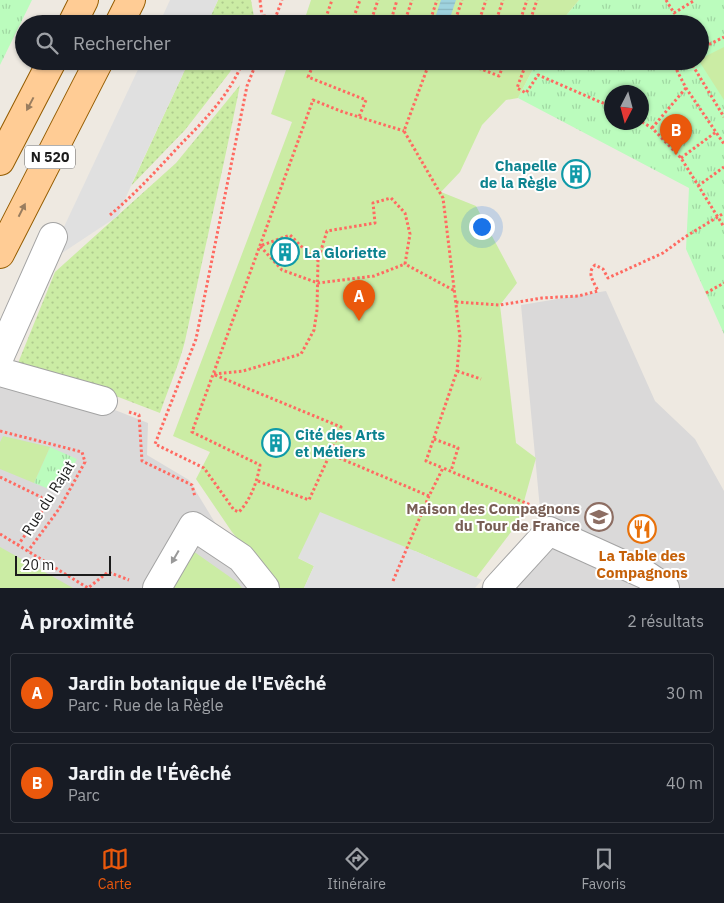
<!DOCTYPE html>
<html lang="fr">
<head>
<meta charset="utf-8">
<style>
  :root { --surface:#171b24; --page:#242831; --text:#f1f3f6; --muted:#9ea1a6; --line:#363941; --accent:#ea580c }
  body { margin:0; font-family:"IBM Plex Sans",sans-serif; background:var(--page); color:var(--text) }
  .compass { position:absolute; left:604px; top:85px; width:45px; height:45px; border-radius:50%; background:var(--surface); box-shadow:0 1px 4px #0004; rotate:186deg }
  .scale { position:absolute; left:15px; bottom:12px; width:96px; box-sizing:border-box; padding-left:5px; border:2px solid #1c1c1c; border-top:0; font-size:14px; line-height:18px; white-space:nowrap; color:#1c1c1c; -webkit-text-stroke:4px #fff; paint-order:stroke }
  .you { position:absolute; left:481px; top:226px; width:18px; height:18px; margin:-12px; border:4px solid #fff; border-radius:50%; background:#1a73e8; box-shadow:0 0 0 8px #1a73e833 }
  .badge { display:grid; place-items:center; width:32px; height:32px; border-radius:50%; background:var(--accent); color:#fff; font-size:16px; font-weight:700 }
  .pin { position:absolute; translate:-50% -41px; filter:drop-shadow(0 1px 2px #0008) }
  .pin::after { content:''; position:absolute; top:26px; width:18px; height:15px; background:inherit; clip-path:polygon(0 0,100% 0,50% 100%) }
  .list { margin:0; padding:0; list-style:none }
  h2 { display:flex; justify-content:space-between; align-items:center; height:65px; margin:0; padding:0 20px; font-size:21px }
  h2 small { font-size:16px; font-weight:400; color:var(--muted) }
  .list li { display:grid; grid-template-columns:32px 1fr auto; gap:15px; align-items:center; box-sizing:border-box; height:80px; margin:0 10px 10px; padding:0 10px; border:1px solid var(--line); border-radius:5px }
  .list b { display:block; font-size:19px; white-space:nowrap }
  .list p { margin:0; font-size:16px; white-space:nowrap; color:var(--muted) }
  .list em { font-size:16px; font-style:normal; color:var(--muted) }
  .icon { flex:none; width:28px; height:28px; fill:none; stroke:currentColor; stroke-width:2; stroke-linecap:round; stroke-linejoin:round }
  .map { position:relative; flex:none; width:724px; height:588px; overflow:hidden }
  .search { position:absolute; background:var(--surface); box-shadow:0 1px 4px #0004; left:15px; right:15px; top:15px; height:55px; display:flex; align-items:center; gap:12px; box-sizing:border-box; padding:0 18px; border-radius:28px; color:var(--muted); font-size:19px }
  .sheet { height:245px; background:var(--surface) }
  nav { display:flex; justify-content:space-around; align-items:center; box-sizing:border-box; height:70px; border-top:1px solid var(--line); background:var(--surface); font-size:14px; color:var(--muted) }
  nav a { display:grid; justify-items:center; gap:2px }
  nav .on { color:var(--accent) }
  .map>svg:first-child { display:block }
  .residential { fill:#dad9d9 }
  .grass { fill:url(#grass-dots) }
  .park { fill:url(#park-tufts); fill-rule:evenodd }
  .garden { fill:#cbeca4 }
  .parking { fill:#e0e0e0 }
  .water { fill:url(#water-rules) }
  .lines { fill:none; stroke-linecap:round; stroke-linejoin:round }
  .pedestrian-casing { stroke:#a3a3a3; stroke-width:30 }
  .minor-casing { stroke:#a3a3a3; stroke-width:30 }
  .primary-casing { stroke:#945c00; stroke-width:30 }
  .path { stroke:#ff6a61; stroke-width:3; stroke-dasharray:2.5 2.5; stroke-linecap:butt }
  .pedestrian { stroke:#fff; stroke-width:28 }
  .minor { stroke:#fff; stroke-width:28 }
  .primary { stroke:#ffcc95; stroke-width:28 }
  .oneway { fill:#997d5f }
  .oneway2 { fill:#999 }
  .labels { text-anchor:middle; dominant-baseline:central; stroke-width:4; stroke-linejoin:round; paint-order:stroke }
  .shield { fill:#fff; stroke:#606060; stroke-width:1 }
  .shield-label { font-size:14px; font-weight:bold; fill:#1c1c1c }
  .culture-label { font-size:15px; font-weight:bold; fill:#0d838f; stroke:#fff; text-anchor:start }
  .street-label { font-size:15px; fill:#1c1c1c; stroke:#fff }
  .education-label { font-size:15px; font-weight:bold; fill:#785e54; stroke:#fff; text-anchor:end }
  .food-label { font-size:15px; font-weight:bold; fill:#c56008; stroke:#fff }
</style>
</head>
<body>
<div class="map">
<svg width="724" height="588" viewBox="0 0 724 588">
  <defs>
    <pattern id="grass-dots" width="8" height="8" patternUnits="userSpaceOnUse" patternTransform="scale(1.25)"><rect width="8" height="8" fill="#cbeca4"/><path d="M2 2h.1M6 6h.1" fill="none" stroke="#aeca8d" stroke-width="1.8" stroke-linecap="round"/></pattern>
    <pattern id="park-tufts" width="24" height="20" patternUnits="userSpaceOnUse" patternTransform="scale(1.25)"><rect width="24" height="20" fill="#bbfcbd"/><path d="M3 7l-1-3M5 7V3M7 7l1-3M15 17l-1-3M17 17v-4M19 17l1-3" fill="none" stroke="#a0d7a2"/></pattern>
    <pattern id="water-rules" width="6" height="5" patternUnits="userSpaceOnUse" patternTransform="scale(1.25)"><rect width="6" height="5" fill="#9fd3df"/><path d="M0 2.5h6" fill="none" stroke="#88b5bf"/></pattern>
  </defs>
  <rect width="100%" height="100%" fill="#eee9e1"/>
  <!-- residential -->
  <path class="residential" d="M606,291L655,401L695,439L724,491V588H480L541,520L521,305Z
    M0,365L148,423L147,455L189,480L214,521L258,588H0Z"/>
  <!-- grass -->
  <path class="grass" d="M218,0H251L254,17L251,24H207Z
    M189,61H235L230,72L185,130L131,186Z
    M240,85C223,170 203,256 185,341C179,365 168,389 160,413L108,393L16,368L55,272L176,163Z"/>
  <!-- park -->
  <path class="park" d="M0,0H32L0,65Z
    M579,0H724V334L686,249L689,188L518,98L537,61H700V24H559ZM612,92H642V122H612Z
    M50,447L77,459L59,493L34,483Z"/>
  <!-- garden -->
  <path class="garden" d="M311,0H579L559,24H303Z
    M724,47V100L699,61L700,59Z
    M289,61H537L518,98L506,100L482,125L460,172L441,192L476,206L517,283L500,305L516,443L536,458L518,523L476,578L415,551L298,558L314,566L304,588H279L232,532L196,479L210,452L173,436L292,122L271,114Z
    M3,436L50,447L34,483L0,469V442Z
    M0,547L73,588H0Z
    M193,551L237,582L242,588H168Z"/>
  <!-- parking -->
  <path class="parking" d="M170,0H218L207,24H159Z
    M142,61H189L133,181L118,216L47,263Z
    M320,512L415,551L482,580L475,588H304L314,566L298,558Z"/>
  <!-- water -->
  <path class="water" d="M441,0H456L448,24H433Z"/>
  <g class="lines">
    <defs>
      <path id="pedestrian" d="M0,372L103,401"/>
      <path id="minor" d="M0,356L53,237
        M157,588L193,526L241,558L265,588
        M497,588L549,531L646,575L665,588"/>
      <path id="primary" d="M72,24L84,0
        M119,24L131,0
        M0,161L52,61
        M0,254L99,61"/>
    </defs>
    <!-- pedestrian casing -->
    <use href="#pedestrian" class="pedestrian-casing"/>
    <!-- minor casing -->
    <use href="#minor" class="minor-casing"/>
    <!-- primary casing -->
    <use href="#primary" class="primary-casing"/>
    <!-- path -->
    <path class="path" d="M260,0L262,16
      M666,0L674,13L695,0
      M324,23L332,0
      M259,24L262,16L276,17
      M273,24L282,0
      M357,24L352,22L360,0
      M370,24L378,0
      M390,24L397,0
      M404,24L412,0
      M429,24L437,0
      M454,24L462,0
      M478,24L486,0
      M495,24L503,0
      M519,24L527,0
      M529,24L537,0
      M700,49L724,37
      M257,61L247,86L196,339L155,444L204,468L234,510L239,512C251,499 257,482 260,465L192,432L313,100L343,112L404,131
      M315,61L308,77L366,100L359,117
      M430,61L404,131L443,198L460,337L457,371L426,461L443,468
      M460,61L499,76L505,61
      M527,61L517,88L526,93L538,75L612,107
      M672,61L686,88L724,144
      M690,61L724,117
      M479,68L481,61
      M642,122L652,128L681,158L724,227
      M652,128L686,88
      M681,158L716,132
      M698,186L724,167
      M110,215C136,193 158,169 181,144C205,120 231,93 243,61
      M318,260L308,253L290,235L260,246L282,270L318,283L374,276L405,264
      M706,293L724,283
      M456,302L500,305L542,298L578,296L598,291C594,282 586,273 595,265L603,269L608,278L663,253L685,237L724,213
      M457,371L481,379
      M214,374L243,371L301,354L314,330L317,310L318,260L327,231L375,223L373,203L391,198L405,213L410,234L405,264L455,291
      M215,375L341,427L330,454
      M129,412L139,415L142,461L192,485L195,497
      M0,431L82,452L85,462L59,509L28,551
      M434,439L458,448L451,471
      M0,477L41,497L43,510L18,545
      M258,481L309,500L330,454L429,496L443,468L533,506
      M0,534L88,588L108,572L129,580
      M393,581L429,496"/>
    <!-- pedestrian -->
    <use href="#pedestrian" class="pedestrian"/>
    <!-- minor -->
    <use href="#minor" class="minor"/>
    <!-- primary -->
    <use href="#primary" class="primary"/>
  </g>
  <!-- one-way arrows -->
  <defs><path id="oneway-solid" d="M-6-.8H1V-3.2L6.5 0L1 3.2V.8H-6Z" transform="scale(1.25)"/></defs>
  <g class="oneway">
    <use href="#oneway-solid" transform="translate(30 104) rotate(118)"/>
    <use href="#oneway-solid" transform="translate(22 210) rotate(-63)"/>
  </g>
  <use class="oneway2" href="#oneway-solid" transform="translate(175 557) rotate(120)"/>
  <!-- icons -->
  <defs>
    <symbol id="building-ring" viewBox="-11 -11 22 22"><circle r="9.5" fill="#fff" stroke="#0f9aa8" stroke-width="1.5"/><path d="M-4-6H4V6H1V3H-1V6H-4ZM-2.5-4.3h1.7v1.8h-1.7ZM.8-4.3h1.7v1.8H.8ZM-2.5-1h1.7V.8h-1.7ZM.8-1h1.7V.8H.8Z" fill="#0f9aa8"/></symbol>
    <symbol id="university-ring" viewBox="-11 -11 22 22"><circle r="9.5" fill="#fff" stroke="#8d6e63" stroke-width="1.5"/><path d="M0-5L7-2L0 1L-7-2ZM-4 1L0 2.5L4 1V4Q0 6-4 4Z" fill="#8d6e63"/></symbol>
    <symbol id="restaurant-ring" viewBox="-11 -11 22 22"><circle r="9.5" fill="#fff" stroke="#e8710a" stroke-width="1.5"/><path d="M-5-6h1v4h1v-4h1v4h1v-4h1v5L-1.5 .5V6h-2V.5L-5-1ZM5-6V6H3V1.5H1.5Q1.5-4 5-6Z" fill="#e8710a"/></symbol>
  </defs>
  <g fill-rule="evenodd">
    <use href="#building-ring" x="560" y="158" width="32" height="32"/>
    <use href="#building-ring" x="269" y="236" width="32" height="32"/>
    <use href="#building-ring" x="260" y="427" width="32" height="32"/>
    <use href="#university-ring" x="583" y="501" width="32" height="32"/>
    <use href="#restaurant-ring" x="626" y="513" width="32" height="32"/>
  </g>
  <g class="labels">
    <!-- shield labels -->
    <rect class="shield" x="25" y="145.5" width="50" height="23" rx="4"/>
    <g class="shield-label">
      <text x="50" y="157">N 520</text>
    </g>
    <!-- culture labels -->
    <g class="culture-label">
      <text x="557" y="165" text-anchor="end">Chapelle<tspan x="557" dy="17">de la Règle</tspan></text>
      <text x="304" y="252">La Gloriette</text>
      <text x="295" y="434">Cité des Arts<tspan x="295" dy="17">et Métiers</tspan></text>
    </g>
    <!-- street labels -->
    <g class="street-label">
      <text transform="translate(48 498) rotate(-58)">Rue du Rajat</text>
    </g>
    <!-- education labels -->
    <g class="education-label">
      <text x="580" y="508">Maison des Compagnons<tspan x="580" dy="17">du Tour de France</tspan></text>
    </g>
    <!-- food labels -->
    <g class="food-label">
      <text x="642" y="555">La Table des<tspan x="642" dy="17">Compagnons</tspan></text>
    </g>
  </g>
</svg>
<svg class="compass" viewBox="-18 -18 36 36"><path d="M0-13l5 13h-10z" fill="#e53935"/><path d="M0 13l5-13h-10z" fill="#9ea1a6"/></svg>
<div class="scale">20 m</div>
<div class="you"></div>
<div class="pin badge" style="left:359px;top:321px">A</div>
<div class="pin badge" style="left:676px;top:155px">B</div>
<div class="search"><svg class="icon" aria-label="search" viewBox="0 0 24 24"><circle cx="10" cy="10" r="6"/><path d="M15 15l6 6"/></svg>Rechercher</div>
</div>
<section class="sheet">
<h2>À proximité<small>2 résultats</small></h2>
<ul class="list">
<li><span class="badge">A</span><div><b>Jardin botanique de l'Evêché</b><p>Parc · Rue de la Règle</p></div><em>30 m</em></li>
<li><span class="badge">B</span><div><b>Jardin de l'Évêché</b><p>Parc</p></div><em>40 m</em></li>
</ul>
</section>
<nav>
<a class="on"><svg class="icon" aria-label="map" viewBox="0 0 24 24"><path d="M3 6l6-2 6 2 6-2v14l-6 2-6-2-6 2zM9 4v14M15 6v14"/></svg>Carte</a>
<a><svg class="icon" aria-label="directions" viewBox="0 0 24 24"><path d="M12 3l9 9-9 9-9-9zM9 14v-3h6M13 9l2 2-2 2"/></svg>Itinéraire</a>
<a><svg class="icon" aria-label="saved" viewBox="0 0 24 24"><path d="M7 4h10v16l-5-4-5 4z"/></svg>Favoris</a>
</nav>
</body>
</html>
